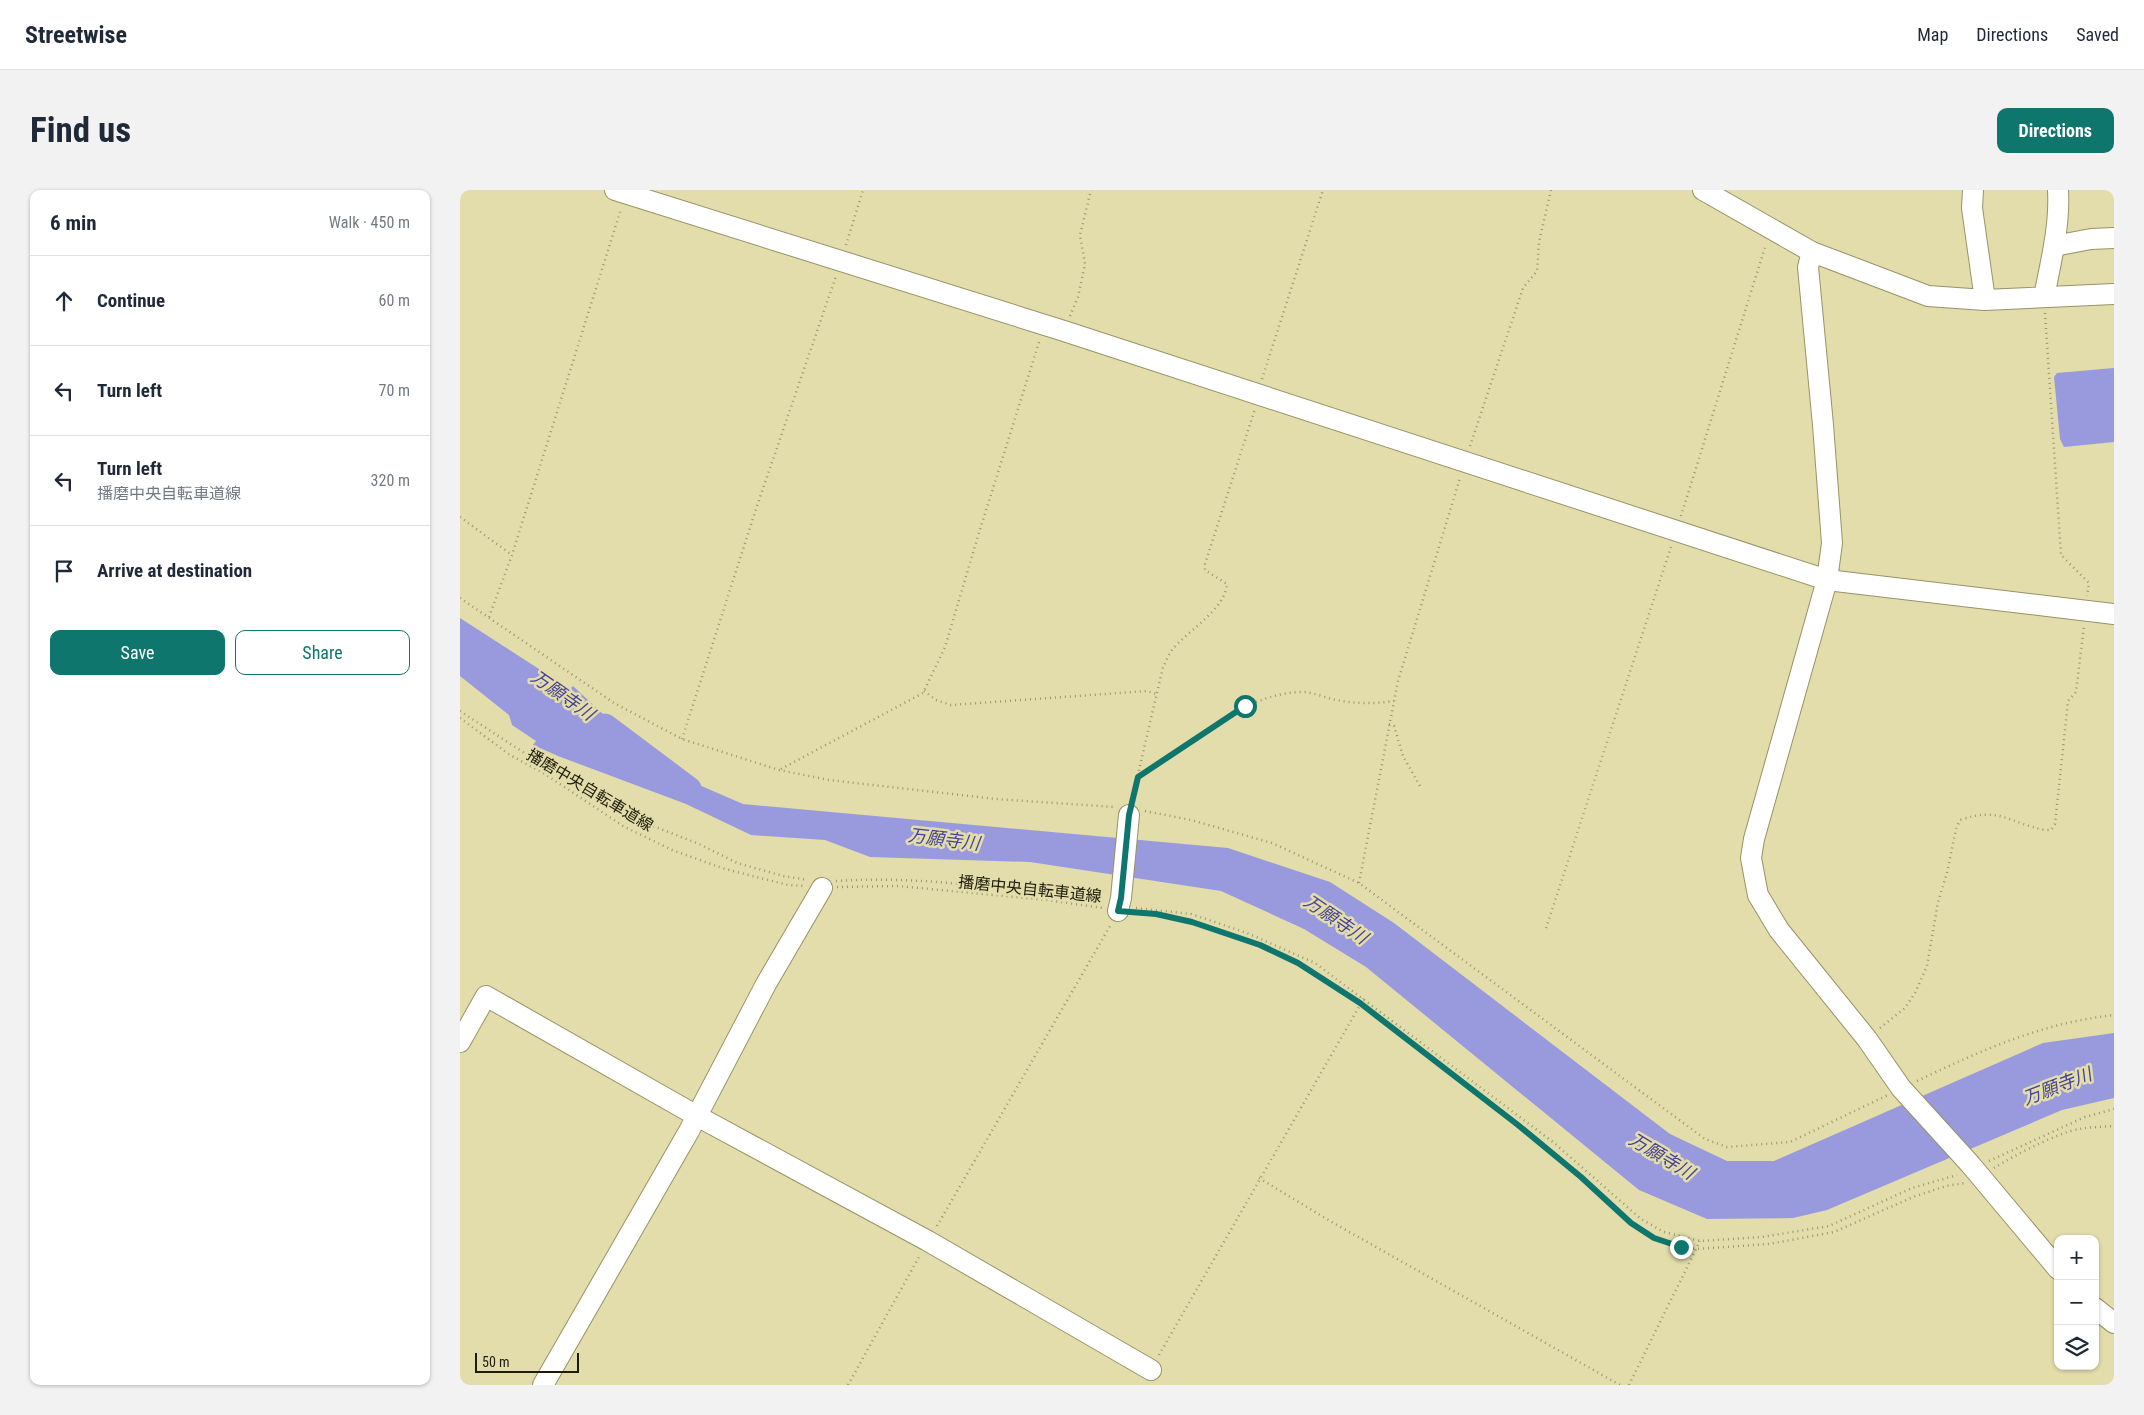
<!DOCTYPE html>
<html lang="en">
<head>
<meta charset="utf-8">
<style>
  :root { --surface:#fff; --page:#f2f2f3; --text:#1f2937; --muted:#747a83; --line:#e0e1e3; --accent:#0f766e }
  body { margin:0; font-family:"Roboto Condensed","Noto Sans JP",sans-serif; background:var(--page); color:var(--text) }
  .controls { position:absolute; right:15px; bottom:15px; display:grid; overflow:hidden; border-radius:10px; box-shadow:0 1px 4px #0004 }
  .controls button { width:45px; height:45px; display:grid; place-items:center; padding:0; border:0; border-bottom:1px solid var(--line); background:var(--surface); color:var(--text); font:25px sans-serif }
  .scale { position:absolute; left:15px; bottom:12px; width:104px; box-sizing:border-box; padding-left:5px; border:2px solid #1e1c09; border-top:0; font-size:14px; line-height:18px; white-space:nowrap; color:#1e1c09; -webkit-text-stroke:4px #e2ddab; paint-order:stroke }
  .stop { position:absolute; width:15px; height:15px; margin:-11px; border:4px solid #0f766e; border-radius:50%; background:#fff }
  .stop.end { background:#0f766e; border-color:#fff; box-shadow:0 1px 5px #0008 }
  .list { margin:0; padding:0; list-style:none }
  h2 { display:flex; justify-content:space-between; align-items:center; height:65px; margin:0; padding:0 20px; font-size:21px }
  h2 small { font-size:16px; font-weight:400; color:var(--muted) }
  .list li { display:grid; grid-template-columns:32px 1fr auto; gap:15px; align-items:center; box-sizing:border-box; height:90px; padding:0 20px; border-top:1px solid var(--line) }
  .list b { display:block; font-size:19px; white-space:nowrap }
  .list p { margin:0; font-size:16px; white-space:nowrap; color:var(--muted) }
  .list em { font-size:16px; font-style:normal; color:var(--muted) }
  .actions { display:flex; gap:10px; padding:15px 20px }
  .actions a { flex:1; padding:11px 0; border:1px solid var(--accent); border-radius:10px; text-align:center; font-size:18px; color:var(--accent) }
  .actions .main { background:var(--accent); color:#fff }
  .icon { flex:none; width:28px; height:28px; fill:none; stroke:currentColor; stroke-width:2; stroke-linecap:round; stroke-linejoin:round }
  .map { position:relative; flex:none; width:1654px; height:1195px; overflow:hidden; border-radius:10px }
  header { display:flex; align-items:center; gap:30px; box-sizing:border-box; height:70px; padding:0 25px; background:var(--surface); border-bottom:1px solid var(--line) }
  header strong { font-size:24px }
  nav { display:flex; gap:28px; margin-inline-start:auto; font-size:18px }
  .intro { display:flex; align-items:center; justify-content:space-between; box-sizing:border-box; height:120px; padding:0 30px }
  h1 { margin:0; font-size:35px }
  .button { padding:12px 22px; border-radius:10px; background:var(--accent); color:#fff; font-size:18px; font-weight:700 }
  main { display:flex; gap:30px; padding:0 30px }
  aside { flex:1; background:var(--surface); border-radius:10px; box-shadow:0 1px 4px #0004 }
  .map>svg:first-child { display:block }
  .water { fill:#999add }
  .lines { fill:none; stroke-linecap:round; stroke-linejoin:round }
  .river { stroke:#999add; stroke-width:25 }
  .minor-casing { stroke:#989365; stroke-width:22 }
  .path { stroke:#9a9770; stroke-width:2.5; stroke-dasharray:1 4; stroke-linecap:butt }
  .minor { stroke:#fff; stroke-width:20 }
  .route { stroke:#0f766e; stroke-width:6 }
  .labels { text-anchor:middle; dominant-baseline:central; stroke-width:5; stroke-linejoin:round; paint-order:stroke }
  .street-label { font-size:16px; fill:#1e1c09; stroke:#e2ddab }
  .water-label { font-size:18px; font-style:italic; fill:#484292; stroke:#e2ddab }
</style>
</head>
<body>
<header>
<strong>Streetwise</strong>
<nav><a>Map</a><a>Directions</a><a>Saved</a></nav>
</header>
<div class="intro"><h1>Find us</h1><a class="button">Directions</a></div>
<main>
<aside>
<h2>6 min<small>Walk · 450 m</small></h2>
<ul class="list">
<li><svg class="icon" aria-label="ahead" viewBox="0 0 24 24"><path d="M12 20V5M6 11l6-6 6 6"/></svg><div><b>Continue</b></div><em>60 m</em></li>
<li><svg class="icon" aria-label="left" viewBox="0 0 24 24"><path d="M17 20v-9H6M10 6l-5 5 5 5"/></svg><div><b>Turn left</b></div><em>70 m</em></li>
<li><svg class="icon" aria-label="left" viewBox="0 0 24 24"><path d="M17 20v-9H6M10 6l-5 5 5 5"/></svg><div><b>Turn left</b><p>播磨中央自転車道線</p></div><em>320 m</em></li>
<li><svg class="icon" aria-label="arrive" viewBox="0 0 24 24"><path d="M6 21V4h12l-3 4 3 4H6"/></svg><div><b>Arrive at destination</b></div></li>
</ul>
<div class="actions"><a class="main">Save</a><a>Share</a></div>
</aside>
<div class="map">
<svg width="1654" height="1195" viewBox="0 0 1654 1195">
  <rect width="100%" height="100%" fill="#e2ddab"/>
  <!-- water -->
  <path class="water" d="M1654,178V252L1604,257L1600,249L1594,187L1597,183Z
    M0,428L110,499L113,496L144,525L186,572L283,614L768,658L870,692L934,733L1210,944L1267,971H1314L1583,853L1654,843V908L1602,920L1367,1020L1333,1028L1247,1029L1179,1000L906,777L844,739L761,701L570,672L410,667L365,650L291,645L226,614L98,566L73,555L76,551L52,535L49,525L0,486Z"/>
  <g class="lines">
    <!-- river -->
    <path class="river" d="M145,536L229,599"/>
    <defs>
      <path id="minor" d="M155,0L604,141L1367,390L1654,424
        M1243,0L1352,62L1468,106L1525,110L1654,104
        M1513,0L1512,18L1525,110
        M1594,56L1631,49L1654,48
        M1352,62L1348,77L1363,235L1372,353L1367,390L1294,649L1291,668L1296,695L1298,705L1319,740L1407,849L1441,898L1510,974L1598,1079
        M1584,107C1591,71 1600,36 1598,0
        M658,721L661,708L669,625
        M0,852L26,806L237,926L468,1051L691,1180
        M1635,1118L1654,1133
        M83,1195L229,941L306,794L362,698"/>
    </defs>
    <!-- minor casing -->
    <use href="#minor" class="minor-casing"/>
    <!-- path -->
    <path class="path" d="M386,55L403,0
      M1585,123L1601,365L1629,393L1627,406
      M610,126L618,107L625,74L620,45L631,0
      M802,189L863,0
      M1010,256L1063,98L1077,81L1079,52L1091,0
      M1221,326L1306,54
      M0,327L52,365
      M0,408L154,513L222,549L319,580L369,590L536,609L655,617
      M29,427L52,365L161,19
      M464,501L476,510L491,515L687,501L696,504
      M0,521L72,568L178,630L239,654L277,673L323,686L348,690
      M0,528L50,565L85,584L163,636L212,660L265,679L328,695L344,696
      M929,534L934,536L943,566L960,596
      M222,549L297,316L376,86
      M321,579L463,503L485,457L518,346L580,149
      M678,587C731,558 778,503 843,502C852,502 863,507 872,509C893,514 913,514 934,511
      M672,610L703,477C706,472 708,465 712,460C728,440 765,420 767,394L745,380V374L795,219
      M685,621L731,630L812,653L899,693L1245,949L1267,957L1330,952L1428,905
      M376,691C465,685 556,700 643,714
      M899,693L938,491L1000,288
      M377,697L438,696L587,710L643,718
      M676,718L731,724L787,743L855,773L1093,952L1181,1029L1204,1042L1240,1051L1302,1047L1369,1036L1452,998L1497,985
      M673,722L697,724L732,732L800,755L838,773L878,797L1089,960L1171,1033L1194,1048L1221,1057L1236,1059L1309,1054L1374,1042L1453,1007L1486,996L1505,993
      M1086,738L1211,357
      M1420,838L1445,818L1455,803L1467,776L1478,712L1487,683L1496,639L1500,630C1540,616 1548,633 1585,640H1591L1595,634L1608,511L1616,502L1624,436
      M1457,891C1522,860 1582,833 1654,825
      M1529,971L1625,927L1654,919
      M1534,978C1553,966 1597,943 1619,939C1630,937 1642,937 1654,936
      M799,988L870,1031L1160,1195
      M477,1036L650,736
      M699,1165L904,808
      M388,1195L460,1065
      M1169,1195L1240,1051"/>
    <!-- minor -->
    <use href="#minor" class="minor"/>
  </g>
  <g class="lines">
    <!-- route -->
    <path class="route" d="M785,516L678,587L669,625L661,708L658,721L696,724L732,732L800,755L838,773L900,813L1058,935L1121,987L1171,1033L1194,1048L1221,1057"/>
  </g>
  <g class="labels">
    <!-- street labels -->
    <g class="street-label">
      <text transform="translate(130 600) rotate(31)">播磨中央自転車道線</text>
      <text transform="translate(570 699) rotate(6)">播磨中央自転車道線</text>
    </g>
    <!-- water labels -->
    <g class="water-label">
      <text transform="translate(103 505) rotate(35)">万願寺川</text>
      <text transform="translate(484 649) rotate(7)">万願寺川</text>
      <text transform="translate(876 729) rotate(34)">万願寺川</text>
      <text transform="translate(1597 896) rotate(-21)">万願寺川</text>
      <text transform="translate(1202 966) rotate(31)">万願寺川</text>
    </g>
  </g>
</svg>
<div class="controls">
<button>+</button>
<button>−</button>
<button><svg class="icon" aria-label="layers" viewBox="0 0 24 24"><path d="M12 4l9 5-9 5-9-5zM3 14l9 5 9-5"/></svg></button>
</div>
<div class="scale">50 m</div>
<div class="stop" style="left:785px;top:516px"></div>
<div class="stop end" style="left:1221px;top:1057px"></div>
</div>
</main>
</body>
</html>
